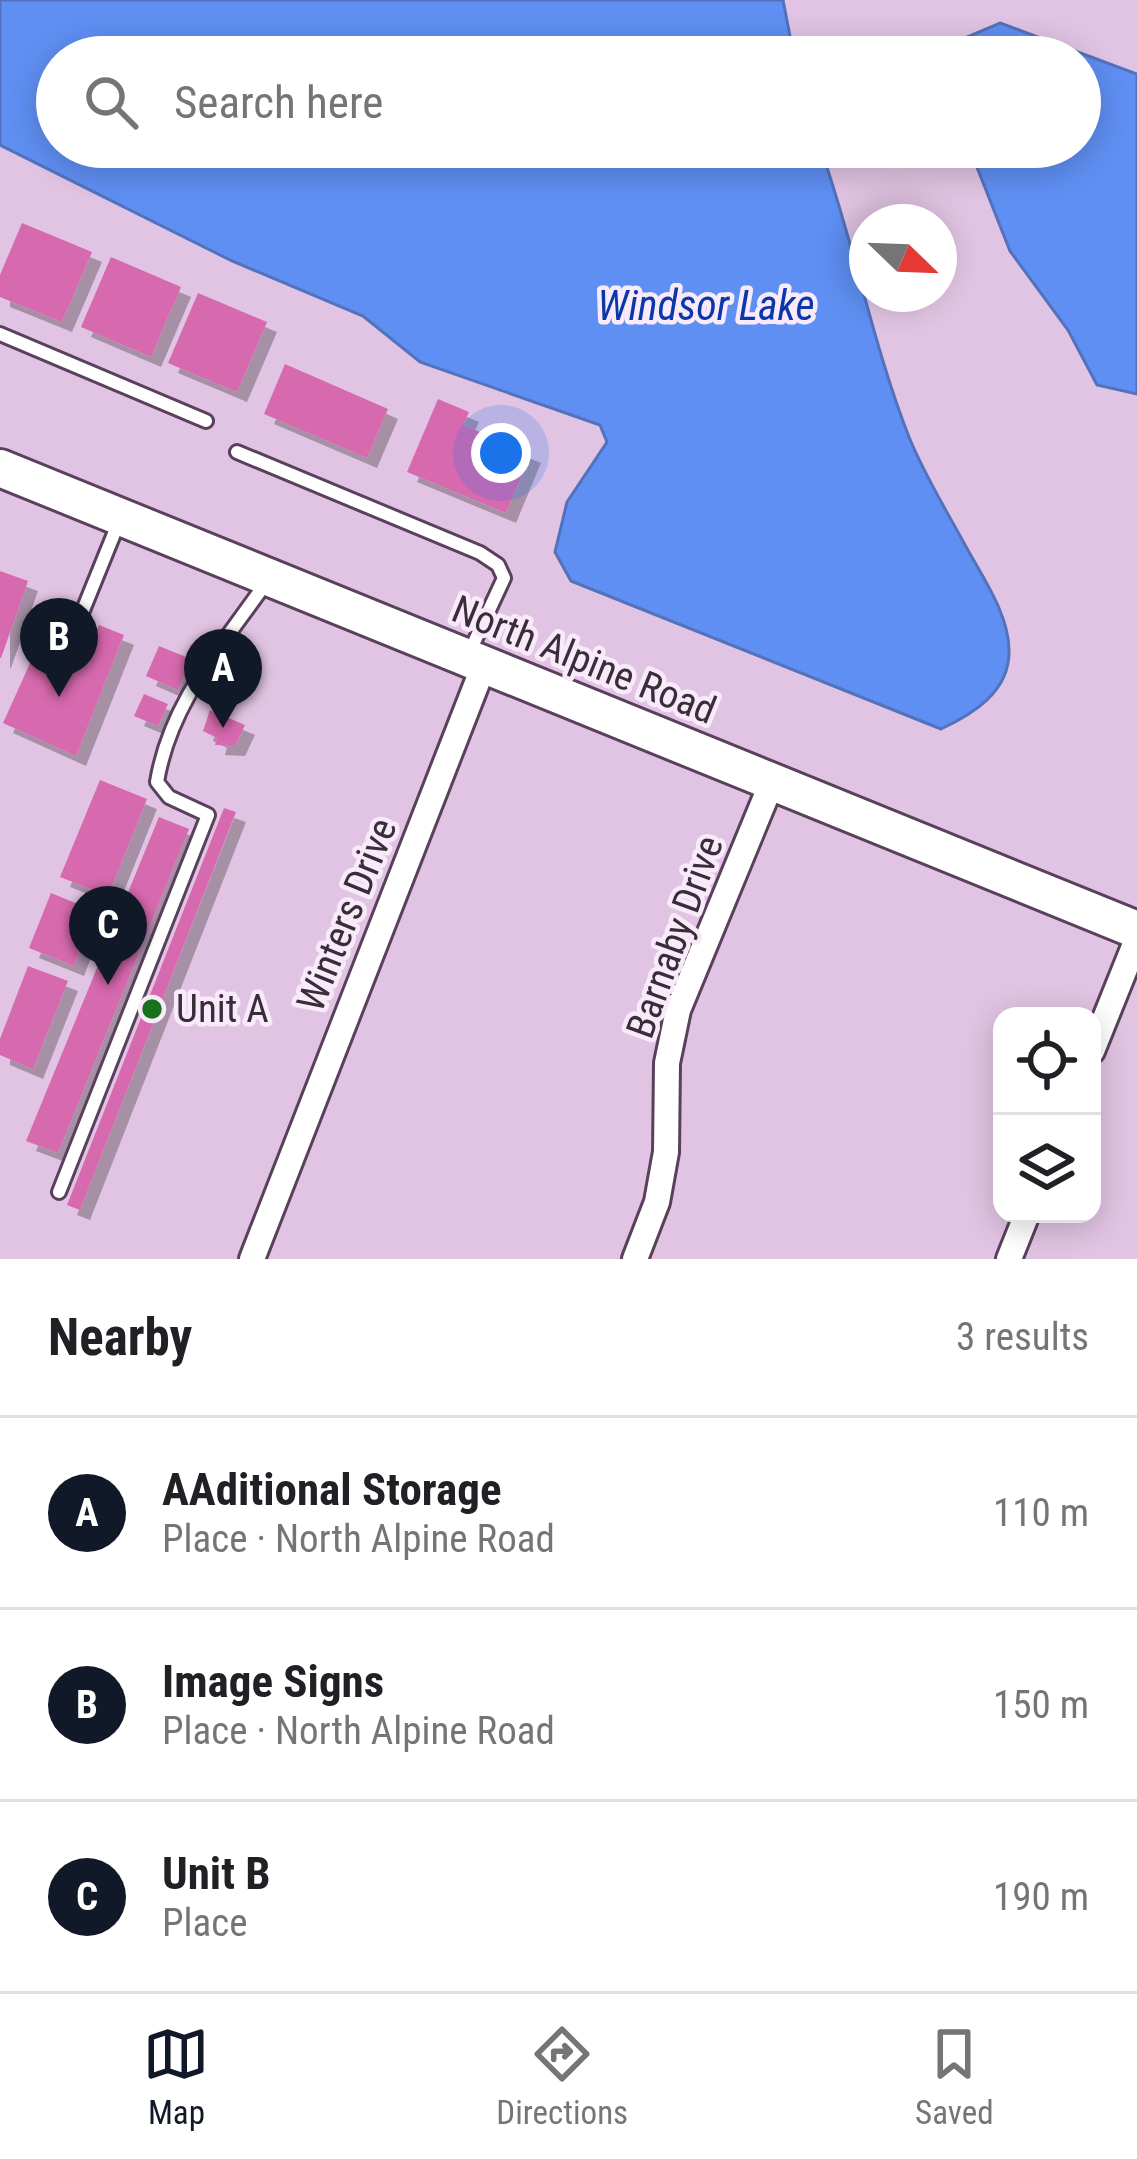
<!DOCTYPE html>
<html lang="en">
<head>
<meta charset="utf-8">
<style>
  :root { --surface:#fff; --page:#f6f6f6; --text:#202124; --muted:#757577; --line:#e0e0e0; --accent:#111827 }
  body { margin:0; font-family:"Roboto Condensed",sans-serif; background:var(--page); color:var(--text) }
  .controls { position:absolute; right:36px; bottom:36px; display:grid; overflow:hidden; border-radius:24px; box-shadow:0 6px 30px #0003 }
  .controls button { width:108px; height:108px; display:grid; place-items:center; padding:0; border:0; border-bottom:3px solid var(--line); background:var(--surface); color:var(--text); font:60px sans-serif }
  .compass { position:absolute; left:849px; top:204px; width:108px; height:108px; border-radius:50%; background:var(--surface); box-shadow:0 6px 30px #0003; rotate:113deg }
  .you { position:absolute; left:501px; top:453px; width:42px; height:42px; margin:-30px; border:9px solid #fff; border-radius:50%; background:#1a73e8; box-shadow:0 0 0 18px #1a73e833 }
  .badge { display:grid; place-items:center; width:78px; height:78px; border-radius:50%; background:var(--accent); color:#fff; font-size:39px; font-weight:700 }
  .pin { position:absolute; translate:-50% -99px; filter:drop-shadow(0 3px 6px #0008) }
  .pin::after { content:''; position:absolute; top:63px; width:42px; height:36px; background:inherit; clip-path:polygon(0 0,100% 0,50% 100%) }
  .list { margin:0; padding:0; list-style:none }
  h2 { display:flex; justify-content:space-between; align-items:center; height:156px; margin:0; padding:0 48px; font-size:51px }
  h2 small { font-size:39px; font-weight:400; color:var(--muted) }
  .list li { display:grid; grid-template-columns:78px 1fr auto; gap:36px; align-items:center; box-sizing:border-box; height:192px; padding:0 48px; border-top:3px solid var(--line) }
  .list b { display:block; font-size:45px; white-space:nowrap }
  .list p { margin:0; font-size:39px; white-space:nowrap; color:var(--muted) }
  .list em { font-size:39px; font-style:normal; color:var(--muted) }
  .icon { flex:none; width:66px; height:66px; fill:none; stroke:currentColor; stroke-width:2; stroke-linecap:round; stroke-linejoin:round }
  .map { position:relative; flex:none; width:1137px; height:1259px; overflow:hidden }
  .search { position:absolute; background:var(--surface); box-shadow:0 6px 30px #0003; left:36px; right:36px; top:36px; height:132px; display:flex; align-items:center; gap:30px; box-sizing:border-box; padding:0 42px; border-radius:66px; color:var(--muted); font-size:45px }
  .sheet { height:732px; background:var(--surface) }
  nav { display:flex; justify-content:space-around; align-items:center; box-sizing:border-box; height:168px; border-top:3px solid var(--line); background:var(--surface); font-size:33px; color:var(--muted) }
  nav a { display:grid; justify-items:center; gap:6px }
  nav .on { color:var(--accent) }
  .map>svg:first-child { display:block }
  .water { fill:#5f8ff3; stroke:#5372bb; stroke-width:3 }
  .building { fill:#d769ae; filter:url(#shadow) }
  .lines { fill:none; stroke-linecap:round; stroke-linejoin:round }
  .service-casing { stroke:#59415b; stroke-width:18 }
  .minor-casing { stroke:#59415b; stroke-width:30 }
  .secondary-casing { stroke:#59415b; stroke-width:42 }
  .service { stroke:#fff; stroke-width:12 }
  .minor { stroke:#fff; stroke-width:24 }
  .secondary { stroke:#fff; stroke-width:36 }
  .poi-dot { fill:#17711d; stroke:#f9eafa; stroke-width:4.5 }
  .labels { text-anchor:middle; dominant-baseline:central; stroke-width:9; stroke-linejoin:round; paint-order:stroke }
  .street-label { font-size:39px; fill:#382d39; stroke:#f9eafa }
  .poi-label { font-size:39px; fill:#382d39; stroke:#f9eafa; text-anchor:start }
  .water-label { font-size:42px; font-style:italic; fill:#0a37aa; stroke:#f9eafa }
</style>
</head>
<body>
<div class="map">
<svg width="1137" height="1259" viewBox="0 0 1137 1259">
  <defs>
    <filter id="shadow"><feDropShadow dx="10" dy="10" stdDeviation="0" flood-color="#0004"/></filter>
  </defs>
  <rect width="100%" height="100%" fill="#e1c4e3"/>
  <!-- water -->
  <path class="water" d="M0,0H783L794,57H57V147H820C854,242 872,343 909,437C924,474 945,508 964,543C981,575 1010,615 1009,652C1009,692 973,714 941,729L571,581L555,552L567,502L607,442L600,425L420,362L363,316L232,261L0,145Z
    M1000,23L1137,74V394L1097,385L1068,330L1010,251L969,147H1080V57H957L965,38Z"/>
  <!-- building -->
  <path class="building" d="M22,223L92,252L62,322L0,297V275Z
    M111,257L181,287L151,357L81,327Z
    M198,293L267,322L237,392L168,363Z
    M285,364L388,409L367,458L264,414Z
    M438,399L469,412L463,425L531,453L506,513L407,472Z
    M0,571L28,581L1,658H0Z
    M99,625L124,635L76,756L3,723L41,639L85,658Z
    M159,646L191,659L178,690L146,676Z
    M144,694L168,704L158,726L134,716Z
    M210,710L245,725L235,746L215,745L217,738L203,731Z
    M100,780L147,799L108,896L60,877Z
    M224,808L236,812L80,1210L67,1205Z
    M159,817L189,829L58,1153L26,1141Z
    M51,893L95,911L74,966L29,948Z
    M28,966L68,981L33,1069L0,1055V1039Z"/>
  <g class="lines">
    <defs>
      <path id="service" d="M0,334L206,421
        M237,452L480,553L498,565L504,578L470,651
        M75,630L120,519
        M59,1192L208,815L169,797L157,782C170,703 221,647 265,584"/>
      <path id="minor" d="M1092,1051L1137,939
        M252,1259L484,665
        M635,1259L657,1202L666,1152L667,1063L678,1010L772,782
        M1009,1259L1027,1214"/>
      <path id="secondary" d="M0,468L1137,930"/>
    </defs>
    <!-- service casing -->
    <use href="#service" class="service-casing"/>
    <!-- minor casing -->
    <use href="#minor" class="minor-casing"/>
    <!-- secondary casing -->
    <use href="#secondary" class="secondary-casing"/>
    <!-- service -->
    <use href="#service" class="service"/>
    <!-- minor -->
    <use href="#minor" class="minor"/>
    <!-- secondary -->
    <use href="#secondary" class="secondary"/>
  </g>
  <!-- markers -->
  <circle class="poi-dot" cx="152" cy="1009" r="12"/>
  <g class="labels">
    <!-- street labels -->
    <g class="street-label">
      <text transform="translate(584 660) rotate(22)">North Alpine Road</text>
      <text transform="translate(347 915) rotate(-68)">Winters Drive</text>
      <text transform="translate(675 937) rotate(-70)">Barnaby Drive</text>
    </g>
    <!-- poi labels -->
    <g class="poi-label">
      <text x="176" y="1009">Unit A</text>
    </g>
    <!-- water labels -->
    <g class="water-label">
      <text x="706" y="305">Windsor Lake</text>
    </g>
  </g>
</svg>
<div class="controls">
<button><svg class="icon" aria-label="locate" viewBox="0 0 24 24"><circle cx="12" cy="12" r="6"/><path d="M12 2v4M12 18v4M2 12h4M18 12h4"/></svg></button>
<button><svg class="icon" aria-label="layers" viewBox="0 0 24 24"><path d="M12 4l9 5-9 5-9-5zM3 14l9 5 9-5"/></svg></button>
</div>
<svg class="compass" viewBox="-18 -18 36 36"><path d="M0-13l5 13h-10z" fill="#e53935"/><path d="M0 13l5-13h-10z" fill="#757577"/></svg>
<div class="you"></div>
<div class="pin badge" style="left:223px;top:728px">A</div>
<div class="pin badge" style="left:59px;top:697px">B</div>
<div class="pin badge" style="left:108px;top:985px">C</div>
<div class="search"><svg class="icon" aria-label="search" viewBox="0 0 24 24"><circle cx="10" cy="10" r="6"/><path d="M15 15l6 6"/></svg>Search here</div>
</div>
<section class="sheet">
<h2>Nearby<small>3 results</small></h2>
<ul class="list">
<li><span class="badge">A</span><div><b>AAditional Storage</b><p>Place · North Alpine Road</p></div><em>110 m</em></li>
<li><span class="badge">B</span><div><b>Image Signs</b><p>Place · North Alpine Road</p></div><em>150 m</em></li>
<li><span class="badge">C</span><div><b>Unit B</b><p>Place</p></div><em>190 m</em></li>
</ul>
</section>
<nav>
<a class="on"><svg class="icon" aria-label="map" viewBox="0 0 24 24"><path d="M3 6l6-2 6 2 6-2v14l-6 2-6-2-6 2zM9 4v14M15 6v14"/></svg>Map</a>
<a><svg class="icon" aria-label="directions" viewBox="0 0 24 24"><path d="M12 3l9 9-9 9-9-9zM9 14v-3h6M13 9l2 2-2 2"/></svg>Directions</a>
<a><svg class="icon" aria-label="saved" viewBox="0 0 24 24"><path d="M7 4h10v16l-5-4-5 4z"/></svg>Saved</a>
</nav>
</body>
</html>
